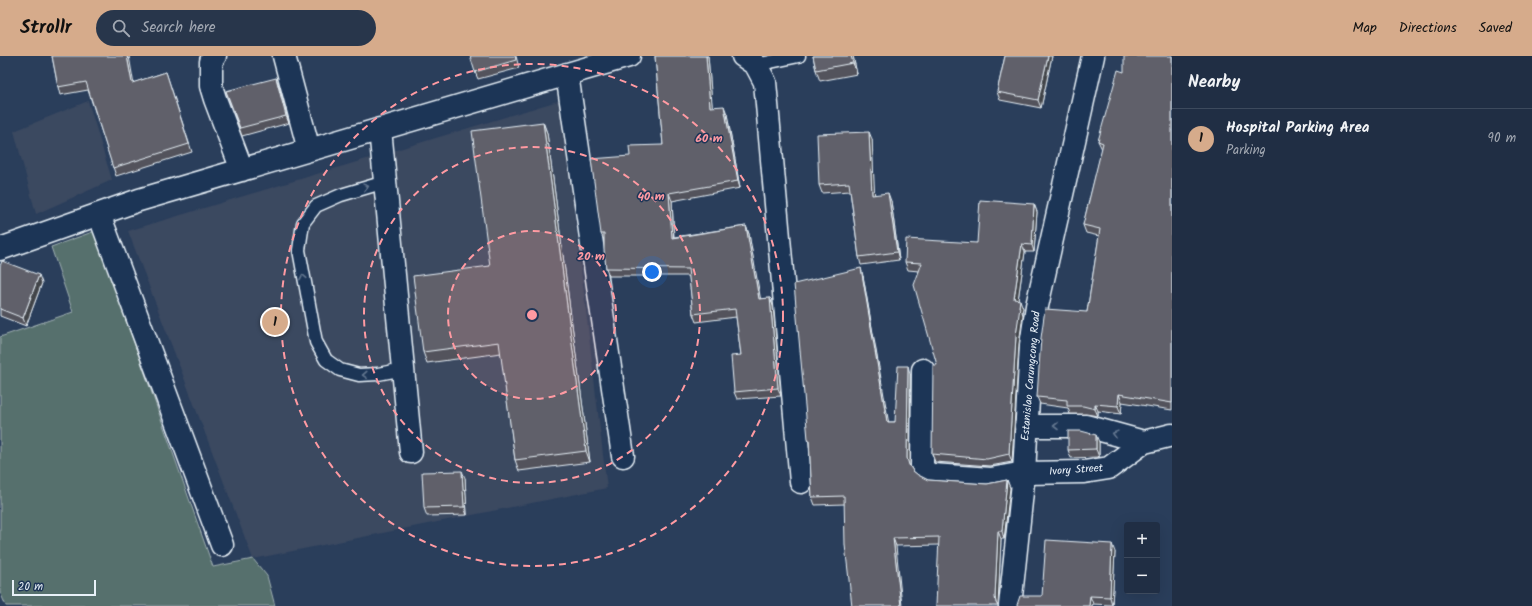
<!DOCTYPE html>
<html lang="en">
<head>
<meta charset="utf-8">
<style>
  :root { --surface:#202e44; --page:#28364b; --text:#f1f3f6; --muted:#a2a8b2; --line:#3d4a5d; --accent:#d6ab8b }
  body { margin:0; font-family:Kalam,sans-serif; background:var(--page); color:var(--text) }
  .controls { position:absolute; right:12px; bottom:12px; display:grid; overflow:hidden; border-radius:4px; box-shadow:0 4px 16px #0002 }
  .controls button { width:36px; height:36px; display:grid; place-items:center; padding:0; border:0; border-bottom:1px solid var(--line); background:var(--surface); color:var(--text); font:20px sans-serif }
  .scale { position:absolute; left:12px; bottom:10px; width:84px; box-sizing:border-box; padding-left:4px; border:2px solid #e8f1f8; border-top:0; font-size:11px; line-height:14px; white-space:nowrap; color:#e8f1f8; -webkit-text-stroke:3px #1d3557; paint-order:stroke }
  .you { position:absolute; left:652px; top:216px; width:14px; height:14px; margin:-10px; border:3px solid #fff; border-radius:50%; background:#1a73e8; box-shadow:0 0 0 6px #1a73e833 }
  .badge { display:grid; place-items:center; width:26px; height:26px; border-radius:50%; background:var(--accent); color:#111; font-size:13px; font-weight:700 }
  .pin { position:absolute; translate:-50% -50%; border:2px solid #fff; box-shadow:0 1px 4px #0006 }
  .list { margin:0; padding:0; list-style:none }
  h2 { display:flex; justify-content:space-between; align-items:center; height:52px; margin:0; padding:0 16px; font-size:17px }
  h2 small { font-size:13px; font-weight:400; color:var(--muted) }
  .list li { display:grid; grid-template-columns:26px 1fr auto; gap:12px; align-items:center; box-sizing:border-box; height:60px; padding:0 16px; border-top:1px solid var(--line) }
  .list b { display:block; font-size:15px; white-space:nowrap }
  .list p { margin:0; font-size:13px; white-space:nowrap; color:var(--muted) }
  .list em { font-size:13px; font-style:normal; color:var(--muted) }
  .icon { flex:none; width:22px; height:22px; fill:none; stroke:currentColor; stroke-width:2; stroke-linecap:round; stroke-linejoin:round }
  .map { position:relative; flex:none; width:1172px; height:550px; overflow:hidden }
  header { display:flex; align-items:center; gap:24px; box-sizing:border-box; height:56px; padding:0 20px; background:var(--accent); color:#111 }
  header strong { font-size:19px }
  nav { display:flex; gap:22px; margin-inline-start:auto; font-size:14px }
  .search { width:280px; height:36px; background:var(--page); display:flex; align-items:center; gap:10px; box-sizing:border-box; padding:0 14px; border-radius:22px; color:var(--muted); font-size:15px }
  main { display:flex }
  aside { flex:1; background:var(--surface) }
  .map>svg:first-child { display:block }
  .built { fill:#3a4860 }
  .green { fill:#57706d; stroke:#a0b0b2 }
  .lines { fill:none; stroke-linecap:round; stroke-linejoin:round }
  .service-casing { stroke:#e8f1f8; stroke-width:15 }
  .minor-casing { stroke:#e8f1f8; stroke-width:25 }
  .tertiary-casing { stroke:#e8f1f8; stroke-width:25 }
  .service { stroke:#1d3557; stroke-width:12 }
  .minor { stroke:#1d3557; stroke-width:22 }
  .tertiary { stroke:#1d3557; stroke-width:22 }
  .wall { fill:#53535b; stroke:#e8f1f8 }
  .shaded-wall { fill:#43444a; stroke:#e8f1f8 }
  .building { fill:#60616a; stroke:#e8f1f8 }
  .oneway { stroke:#64778f }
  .ring { fill:none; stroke:#ff9aa2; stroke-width:2; stroke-dasharray:7 5 }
  .labels { text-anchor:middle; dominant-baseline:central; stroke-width:3; stroke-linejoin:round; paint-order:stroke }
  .street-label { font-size:11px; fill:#e8f1f8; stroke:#1d3557 }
  .centre { fill:#ff9aa2; stroke:#1d3557; stroke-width:2 }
  .ring-label { font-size:12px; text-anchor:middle; font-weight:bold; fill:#ff9aa2; stroke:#1d3557; stroke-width:3; stroke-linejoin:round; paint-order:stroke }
</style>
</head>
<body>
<header>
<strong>Strollr</strong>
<div class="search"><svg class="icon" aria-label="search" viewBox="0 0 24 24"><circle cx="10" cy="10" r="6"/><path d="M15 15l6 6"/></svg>Search here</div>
<nav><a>Map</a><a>Directions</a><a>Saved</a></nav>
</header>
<main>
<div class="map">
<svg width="1172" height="550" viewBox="0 0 1172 550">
  <rect width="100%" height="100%" fill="#2a3e5b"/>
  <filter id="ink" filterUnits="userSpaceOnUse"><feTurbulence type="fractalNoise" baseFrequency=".025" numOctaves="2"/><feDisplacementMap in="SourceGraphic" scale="8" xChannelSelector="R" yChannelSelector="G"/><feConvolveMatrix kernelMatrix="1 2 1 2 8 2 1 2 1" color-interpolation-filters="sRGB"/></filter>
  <g filter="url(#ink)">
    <!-- built -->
    <path class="built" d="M561,44L607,432L253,503L128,175Z
      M88,45L112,124L36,158L14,75Z"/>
    <!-- green -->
    <path class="green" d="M95,175L213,511L253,503L267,520L275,550H6L0,536V281L73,256L51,191Z"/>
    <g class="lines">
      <defs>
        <path id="service" d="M756,9L799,0
          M385,126L341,139L316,150L303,167L299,194L316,286L326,304L340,314L359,319L378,318L404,313"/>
        <path id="minor" d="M215,0L211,5V30L215,43L242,114
          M284,0L309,94
          M743,0L756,9L765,26L801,426
          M567,18L623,400
          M380,73L411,396
          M99,158L222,489
          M0,193L139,144L629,0
          M923,314L922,410L926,416L932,419L991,423L1024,417L1084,416L1109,412L1144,386L1172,379
          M1026,370H1086L1144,386"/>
        <path id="tertiary" d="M1010,550L1024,417L1031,289L1037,250L1093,0"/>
      </defs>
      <!-- service casing -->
      <use href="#service" class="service-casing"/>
      <!-- minor casing -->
      <use href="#minor" class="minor-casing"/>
      <!-- tertiary casing -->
      <use href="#tertiary" class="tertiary-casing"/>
      <!-- service -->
      <use href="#service" class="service"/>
      <!-- minor -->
      <use href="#minor" class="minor"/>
      <!-- tertiary -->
      <use href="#tertiary" class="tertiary"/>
    </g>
    <!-- wall -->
    <path class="wall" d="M52,0L133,27L166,16L192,96L116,120L88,34L60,39L58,31Z
      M516,0L519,12L478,23L475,16Z
      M655,0H708L712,51L727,58L740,132L672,145L674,181L746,170L749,178L760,243L770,242L773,250L781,340L737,343L734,336L741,299L736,261L696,266L693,258L689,220H609L606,212L604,184L601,178L630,100L663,89Z
      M813,0H853L857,18L820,25L816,14Z
      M1005,0H1052L1041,52L1000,44L997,36Z
      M1172,0V354L1122,346L1121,358L1098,355V360L1086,358H1070L1068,352L1040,348L1037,341L1087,256L1099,180L1086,177L1083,169L1102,93L1098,85L1124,16Z
      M279,30L289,67L242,80L226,35Z
      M543,66L547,77L590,406L519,415L515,404L501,297L427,307L423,296L490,210Z
      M872,83L874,139L891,145L899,204L861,209L859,201L850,135L822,137L819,129Z
      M1034,148L1037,156L1034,196H1025L1018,244L1023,252L1022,256L1023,259L1019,288L1012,406L990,410L935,406L932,398L937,309L919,215L908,214L905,206L977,187Z
      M0,210L42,227L26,270L0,260Z
      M863,220L888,366H895L910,318V410L913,415L918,419L928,424L987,428L1007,424L1010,432L1004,483H1001L998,550L938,489L896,490L844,448L815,449L812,441L809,387L808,383Z
      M1099,386V401L1071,402L1068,394Z
      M465,422L467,459L427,460L424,452Z
      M1115,496L1112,549L1093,548L1092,550H1017L1042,540Z"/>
    <!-- shaded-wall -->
    <path class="shaded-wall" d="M127,0H129L135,35L132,27Z
      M706,0H708L713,59L710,51Z
      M851,0H853L857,18L853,7Z
      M1048,0H1052L1041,52L1038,44Z
      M276,22L279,30L289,67L286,60Z
      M724,50L727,58L740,132L738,125Z
      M543,66L547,77L590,406L586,395Z
      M869,76L872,83L875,147L872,139Z
      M669,137L672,145L674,190L672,182Z
      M888,137L891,145L899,204L897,196Z
      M1034,148L1037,156L1034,196L1032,189Z
      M746,170L749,178L762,251L759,243Z
      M1022,188L1025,196L1017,251L1014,243Z
      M861,212L863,220L890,374L887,366Z
      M39,219L42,227L26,270L23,262Z
      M770,242L773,250L781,340L778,332Z
      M1020,244L1023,252L1022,256L1023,259L1019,288L1012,406L1009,398L1016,280Z
      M908,310L910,318V410L911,417L907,402Z
      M1119,338L1122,346L1121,358L1118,350Z
      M1095,348L1098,355V360L1095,353Z
      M1096,379L1099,386V401L1096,393Z
      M462,415L465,422L467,459L464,451Z
      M1007,424L1010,432L1004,483L1002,475Z
      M998,475L1001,483L998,550L996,547L995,541Z
      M893,482L896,490L902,550H901Z
      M1112,488L1115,496L1112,549L1110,541Z
      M1090,540L1093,548L1092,550H1089Z"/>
    <!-- building -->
    <path class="building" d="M52,0H127L132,27L166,16L189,88L113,112L86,26L58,31Z
      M470,0H515L516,4L475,16Z
      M655,0H706L710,51L724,50L738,125L669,137L672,182L746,170L759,243L770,242L778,332L734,336L731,300L741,299L735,253L693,258L688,213L606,212L604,194V178H601L591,103L630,100L629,90L663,89Z
      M813,0H851L853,7L816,14Z
      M1005,0H1048L1038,44L997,36Z
      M1124,0H1172V347L1119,338L1118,350L1095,348V353L1083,350H1067V344L1037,341L1041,282L1045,253L1087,256L1100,173L1083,169L1103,87L1098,85L1118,14L1124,16Z
      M276,22L286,60L240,72L226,35Z
      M543,66L586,395L515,404L499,286L423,296L413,220L490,210L472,75Z
      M869,76L872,139L888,137L897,196L859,201L849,127L819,129L817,78Z
      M980,144L1034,148L1032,189L1022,188L1014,243L1020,244L1019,251H1020L1016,280L1009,398L987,403L932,398L933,309H937L914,229L922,207L905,206L906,183L977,187Z
      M2,205L39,219L23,262L0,253V210Z
      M861,212L887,366H895L898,310H908L907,402L909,409L913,415L918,419L928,424L987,428L1007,424L1002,475H998L995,541L996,547L998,550H936L939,481L893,482L901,550H852L845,489L844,440L812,441L809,383H808L794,228Z
      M1068,375H1081L1096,379V393L1068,394Z
      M462,415L464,451L424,452L422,416Z
      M1046,484L1112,488L1110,541L1090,540L1089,550H1017V549L1020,540H1042Z"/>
    <!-- one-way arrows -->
    <defs><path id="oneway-chevron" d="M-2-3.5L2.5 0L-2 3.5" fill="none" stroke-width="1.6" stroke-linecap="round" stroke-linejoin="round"/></defs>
    <g class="oneway">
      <use href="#oneway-chevron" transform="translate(366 131) rotate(-15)"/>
      <use href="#oneway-chevron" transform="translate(303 221) rotate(-101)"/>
      <use href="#oneway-chevron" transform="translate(365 319) rotate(177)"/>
      <use href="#oneway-chevron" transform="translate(1056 370) rotate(180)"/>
      <use href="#oneway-chevron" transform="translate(1115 378) rotate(-165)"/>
    </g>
  </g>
  <!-- distance rings -->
  <circle cx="532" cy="259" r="84" fill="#ff9aa2" fill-opacity=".12"/>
  <g class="ring">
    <circle cx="532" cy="259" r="84"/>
    <circle cx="532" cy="259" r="168"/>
    <circle cx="532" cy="259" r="251"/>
  </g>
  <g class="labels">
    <!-- street labels -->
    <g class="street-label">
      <text transform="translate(1031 320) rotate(-85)">Estanislao Carungcong Road</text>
      <text transform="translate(1076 414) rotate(-4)">Ivory Street</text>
    </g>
  </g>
  <circle cx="532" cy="259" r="6" class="centre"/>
  <g class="ring-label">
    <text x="709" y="86">60 m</text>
    <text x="651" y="144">40 m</text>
    <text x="591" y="204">20 m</text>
  </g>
</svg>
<div class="controls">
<button>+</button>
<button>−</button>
</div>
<div class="scale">20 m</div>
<div class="you"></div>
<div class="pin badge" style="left:275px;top:266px">1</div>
</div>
<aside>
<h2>Nearby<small></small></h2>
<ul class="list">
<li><span class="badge">1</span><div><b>Hospital Parking Area</b><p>Parking</p></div><em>90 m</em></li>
</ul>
</aside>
</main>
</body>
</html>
